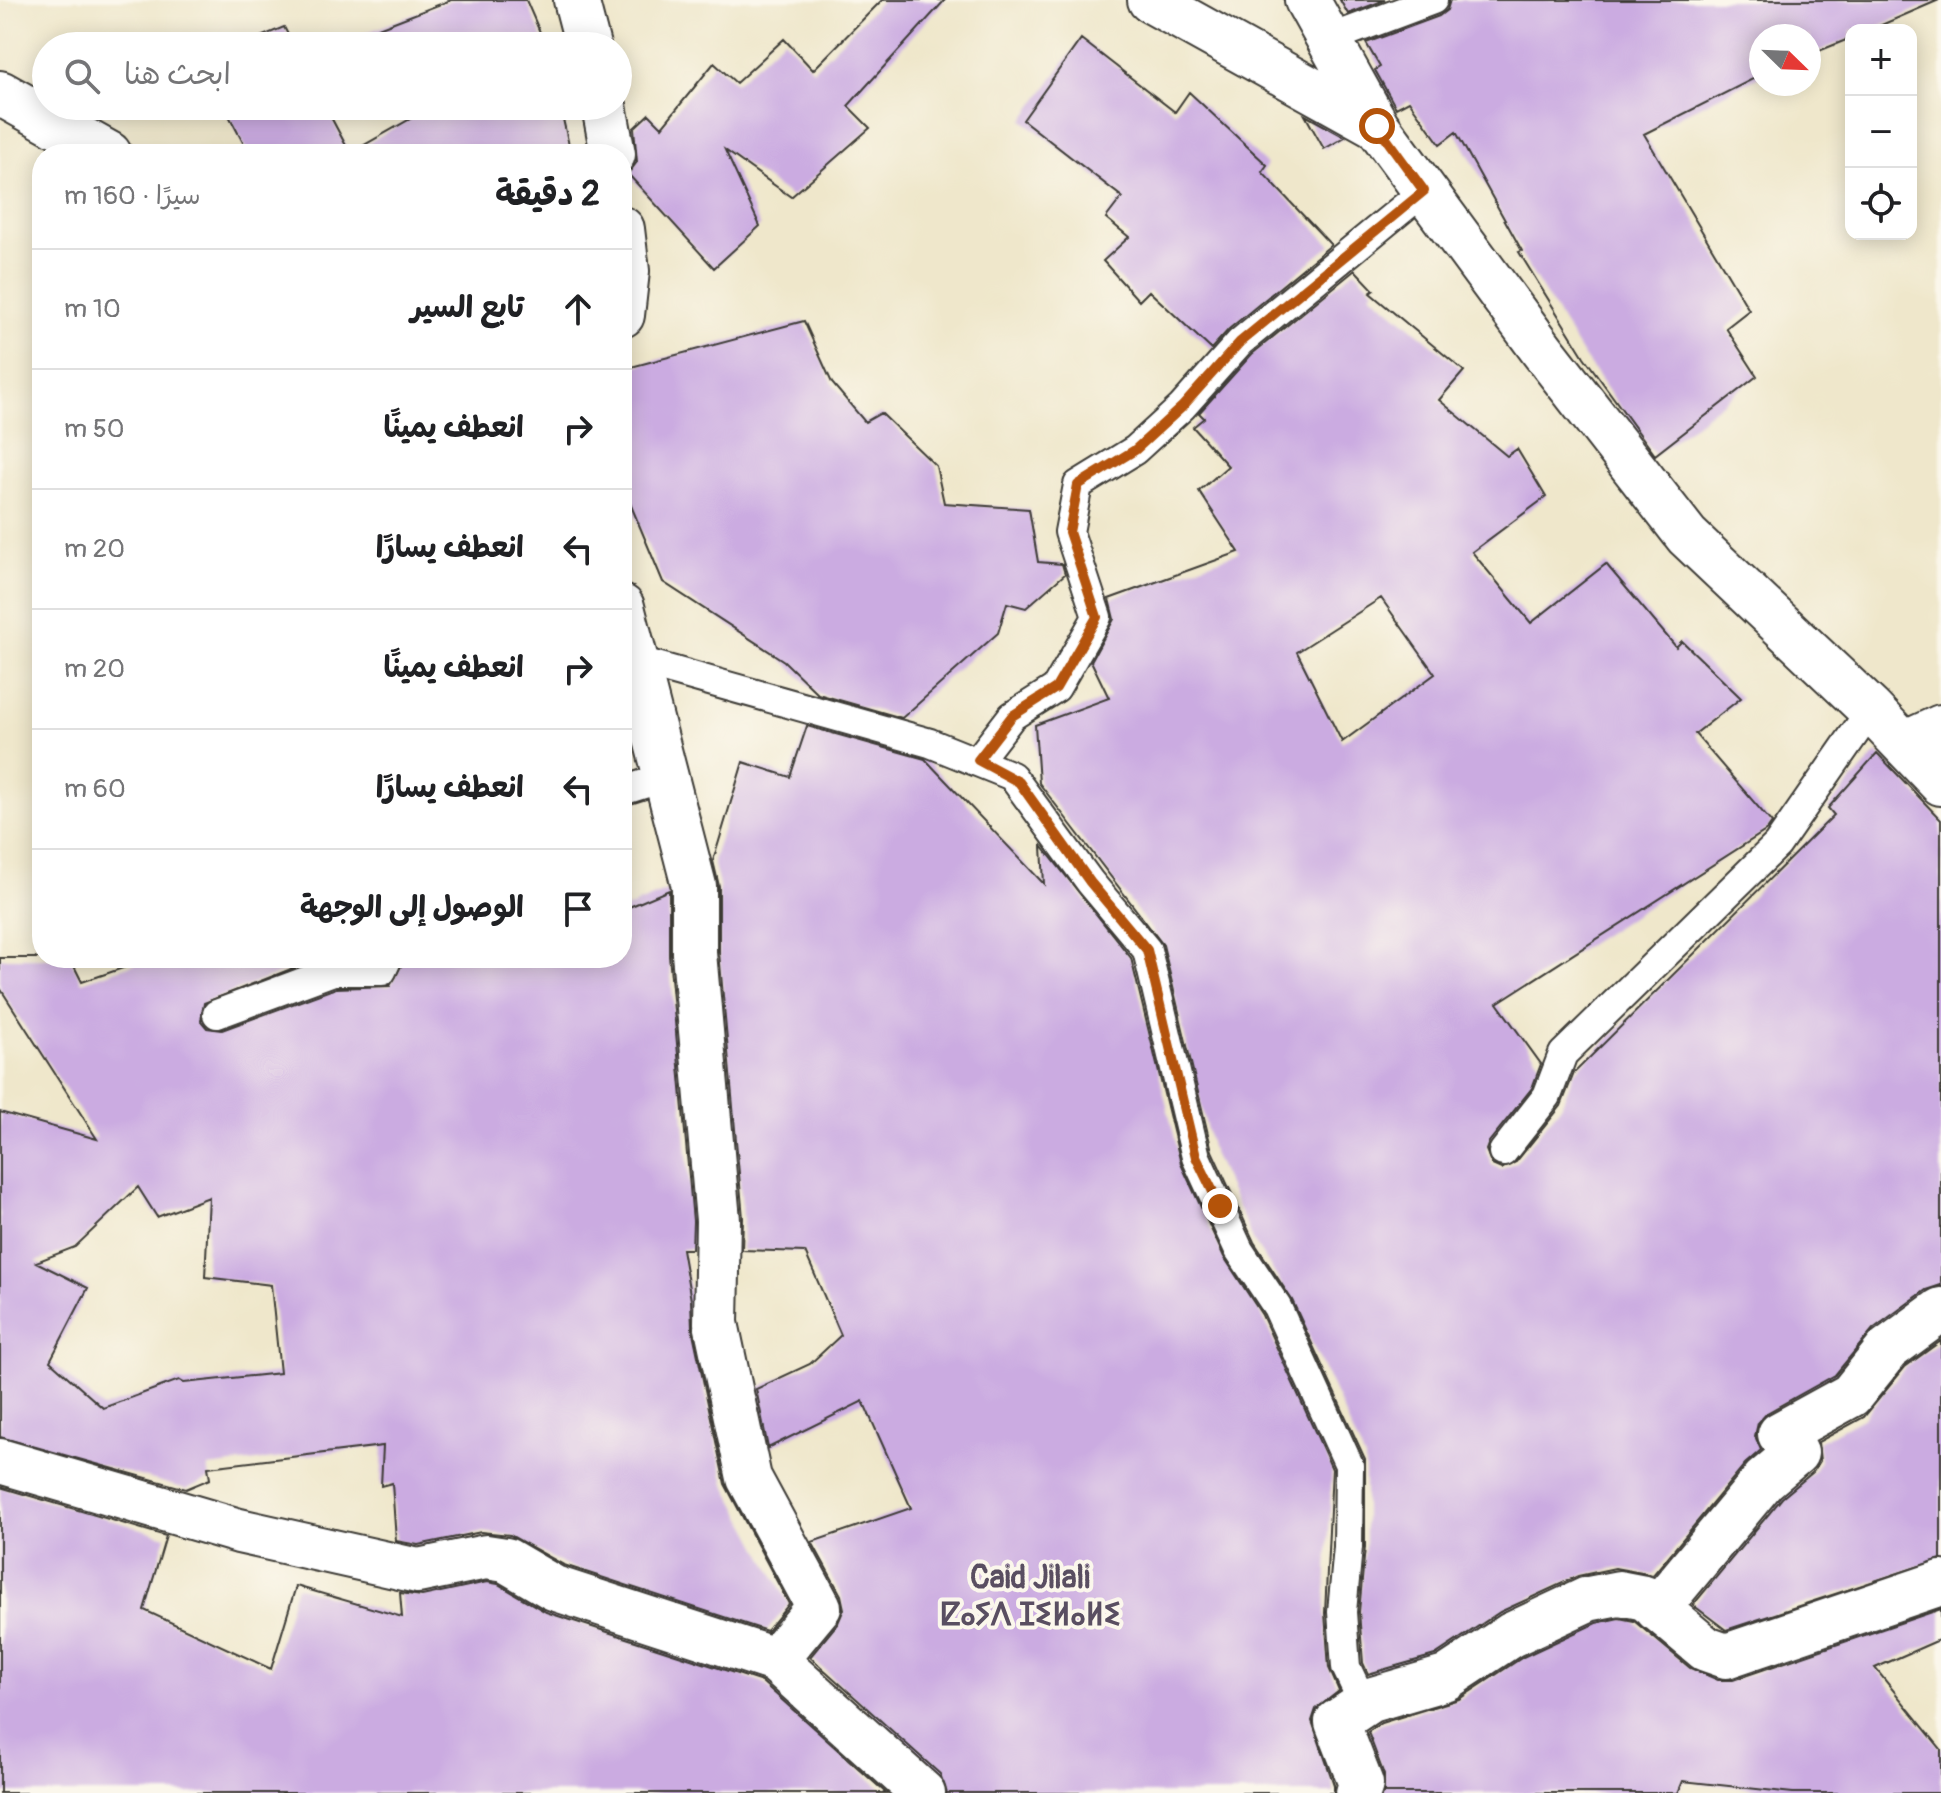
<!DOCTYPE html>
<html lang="ar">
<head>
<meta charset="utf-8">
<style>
  :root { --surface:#fff; --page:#f2f2f2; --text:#202124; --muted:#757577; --line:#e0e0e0 }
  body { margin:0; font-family:Pangolin,"Playpen Sans Arabic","Noto Sans Tifinagh",sans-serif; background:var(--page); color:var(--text); direction:rtl }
  .controls { position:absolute; right:24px; top:24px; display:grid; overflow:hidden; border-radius:16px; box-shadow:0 4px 20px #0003 }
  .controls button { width:72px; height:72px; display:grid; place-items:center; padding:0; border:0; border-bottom:2px solid var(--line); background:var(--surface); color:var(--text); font:40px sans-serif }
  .compass { position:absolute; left:1749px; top:24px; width:72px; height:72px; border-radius:50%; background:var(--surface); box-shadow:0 4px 20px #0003; rotate:113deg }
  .stop { position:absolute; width:24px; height:24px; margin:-18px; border:6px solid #b45309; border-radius:50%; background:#fff }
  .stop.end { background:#b45309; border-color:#fff; box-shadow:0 2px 8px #0008 }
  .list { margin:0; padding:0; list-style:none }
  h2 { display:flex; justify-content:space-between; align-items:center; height:104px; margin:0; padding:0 32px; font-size:34px }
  h2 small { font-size:26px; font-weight:400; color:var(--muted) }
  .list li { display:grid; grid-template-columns:52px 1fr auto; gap:24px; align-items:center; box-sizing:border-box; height:120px; padding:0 32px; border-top:2px solid var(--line) }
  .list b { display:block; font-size:30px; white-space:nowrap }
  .list em { font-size:26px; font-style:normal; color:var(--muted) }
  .icon { flex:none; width:44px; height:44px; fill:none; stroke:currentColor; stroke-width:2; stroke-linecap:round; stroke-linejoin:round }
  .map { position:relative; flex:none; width:1941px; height:1793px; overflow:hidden; direction:ltr }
  .search { position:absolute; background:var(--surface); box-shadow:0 4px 20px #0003; left:32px; top:32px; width:600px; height:88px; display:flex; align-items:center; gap:20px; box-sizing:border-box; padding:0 28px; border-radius:44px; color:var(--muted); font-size:30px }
  .panel { position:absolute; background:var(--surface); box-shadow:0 4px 20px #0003; left:32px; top:144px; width:600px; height:824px; border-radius:32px; direction:rtl }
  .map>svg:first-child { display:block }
  .building { fill:#cbabe1; fill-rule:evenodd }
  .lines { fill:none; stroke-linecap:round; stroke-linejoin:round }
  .service-casing { stroke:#3c3a36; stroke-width:32 }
  .minor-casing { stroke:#3c3a36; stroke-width:48 }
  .service { stroke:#fff; stroke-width:28 }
  .minor { stroke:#fff; stroke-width:44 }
  .route { stroke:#b45309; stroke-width:10 }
  .labels { text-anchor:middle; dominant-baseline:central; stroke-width:8; stroke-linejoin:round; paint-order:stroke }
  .quarter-label { font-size:32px; font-weight:bold; fill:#594e61; stroke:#fbf7ec }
</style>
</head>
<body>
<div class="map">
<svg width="1941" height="1793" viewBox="0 0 1941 1793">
  <rect width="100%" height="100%" fill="#fbf7ec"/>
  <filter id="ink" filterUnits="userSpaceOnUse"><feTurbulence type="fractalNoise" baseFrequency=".0125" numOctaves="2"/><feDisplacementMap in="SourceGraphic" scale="16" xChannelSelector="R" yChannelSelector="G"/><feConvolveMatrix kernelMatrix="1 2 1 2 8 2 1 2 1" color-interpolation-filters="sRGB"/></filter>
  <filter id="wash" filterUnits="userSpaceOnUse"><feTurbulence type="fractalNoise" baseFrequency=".006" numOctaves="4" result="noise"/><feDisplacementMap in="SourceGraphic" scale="32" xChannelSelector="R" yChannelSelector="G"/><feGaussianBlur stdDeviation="1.8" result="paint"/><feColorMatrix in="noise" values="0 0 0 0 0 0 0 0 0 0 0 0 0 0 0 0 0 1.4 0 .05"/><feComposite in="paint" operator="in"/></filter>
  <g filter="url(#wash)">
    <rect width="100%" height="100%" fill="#efe7cb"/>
    <g id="blocks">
      <!-- building -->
      <path class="building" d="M451,0H526L546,46H342V42Z
        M882,0H945L848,106L870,128L791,197L725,150L760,226L714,268L628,174L637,162L634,128L649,114L662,127L714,63L736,83L784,39L813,70Z
        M1340,0H1385L1348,14Z
        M1450,0H1939L1870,30H1851V38L1809,55V36H1761V75L1644,134L1749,310L1726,328L1757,376L1655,455L1584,357L1519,252L1522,251L1456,132L1440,144L1409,101L1396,108L1375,70L1380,67L1366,43L1439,16L1447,10Z
        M284,27L294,46H239Z
        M1081,39L1175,112L1189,92L1267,165L1262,172L1331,245L1229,329L1211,349L1149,291L1139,301L1103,261L1129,237L1106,218L1122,197L1023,120Z
        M224,106H325L350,153L433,106H560L571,154H249Z
        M1305,115L1345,137L1324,149Z
        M1355,270L1374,290L1370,293L1464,371L1439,400L1507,456L1517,449L1546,497L1472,552L1531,623L1606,564L1676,647L1682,641L1741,698L1695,734L1772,823L1767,830L1497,1003L1541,1064L1532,1088L1489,1142L1486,1150L1492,1165L1501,1169L1516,1162L1561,1106L1574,1073L1834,815L1828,808L1877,753L1941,820V1285L1926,1290L1873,1329L1835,1375L1767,1413L1758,1423L1755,1436L1761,1450L1745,1464L1653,1575L1615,1568L1578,1576L1500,1612L1435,1655L1368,1674L1363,1663L1359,1612L1365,1547V1459L1292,1300L1254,1242L1212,1151L1163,945L1039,783L1035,725L1109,698L1091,661L1114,619L1109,599L1239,552L1199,491L1228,466L1193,427L1204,418L1199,413L1252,354ZM1381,598L1435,674L1342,742L1297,652Z
        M804,321L832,383L865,422L881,413L936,466L944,503L1029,509L1038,562L1062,564L1065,574L1026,608L1007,603L998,633L902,718L818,694L784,661L663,582L622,484V413L631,367Z
        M807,726L925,759L1044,884L1042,846L1131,958L1181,1164L1224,1257L1262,1315L1332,1469L1325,1613L1329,1668L1339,1691L1316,1709L1312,1721L1334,1785V1793H947L940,1774L810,1657L838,1623L844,1609L841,1595L812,1542L911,1508L863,1401L768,1448L756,1389L810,1364L841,1335L805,1252L742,1250L743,1218L719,952V886L713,861L743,762L790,777Z
        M669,890V955L693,1221L692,1249H682L691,1300L692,1328L725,1484L789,1604L767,1631L564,1565L510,1535L481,1532L418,1545L396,1541L392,1483L381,1486L383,1446L208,1467L210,1479L186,1489L0,1437V1112L97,1139L0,988V958H70L82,982L152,958H319L204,1003L201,1021L207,1028L222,1030L336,988L390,986L405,958H622V910ZM138,1187L157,1217L209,1197L205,1277L271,1285L280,1373L184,1383L179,1380L103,1408L50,1361L88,1288L36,1262L75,1247Z
        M1941,1341V1559L1726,1630L1693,1605L1782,1498L1813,1472L1820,1461L1818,1442L1864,1417L1905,1367Z
        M0,1487L166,1536L144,1610L271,1669L296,1586L402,1617L400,1593L422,1596L487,1582L498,1584L546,1612L762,1682L886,1793H0Z
        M1941,1609V1639L1875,1668L1941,1749V1793H1793L1683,1781L1678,1793H1384V1775L1368,1732L1381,1723L1459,1699L1523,1657L1596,1623L1619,1618L1634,1621L1690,1668L1718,1680H1733Z"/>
    </g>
  </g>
  <g filter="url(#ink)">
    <use href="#blocks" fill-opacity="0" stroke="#3c3a36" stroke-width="2"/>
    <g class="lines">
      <defs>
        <path id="service" d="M1329,39L1433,0
          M635,660L930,743L1012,776L1090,882L1147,950L1196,1157L1239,1250L1277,1307L1349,1465L1348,1547L1342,1612L1346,1667L1355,1686L1370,1700
          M978,760L1012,716L1056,688L1097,617L1069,532L1078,485L1135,450L1182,407L1240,342L1424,191
          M622,791L666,777
          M217,1014L333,971H382L388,958
          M1503,1152L1547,1096L1563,1054L1777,845L1871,710"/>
        <path id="minor" d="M576,0L588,46
          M1150,0L1377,126
          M1307,0L1377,126L1543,351L1687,536L1871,710L1941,783
          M0,93L109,154
          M604,106L613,154
          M622,229L627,271L622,315
          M622,607L694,886V953L718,1220L716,1323L749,1478L819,1607L775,1660
          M1904,744L1941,727
          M0,1461L239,1531L418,1571L486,1557L506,1560L554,1588L775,1660L923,1793
          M1657,1609L1764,1480L1796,1453L1780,1434L1851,1395L1888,1349L1941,1310
          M1358,1793L1361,1784L1337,1722L1370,1700L1446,1678L1511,1635L1588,1599L1619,1593L1645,1598L1706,1649L1726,1656L1941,1583"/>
      </defs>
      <!-- service casing -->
      <use href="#service" class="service-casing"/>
      <!-- minor casing -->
      <use href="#minor" class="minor-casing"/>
      <!-- service -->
      <use href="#service" class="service"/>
      <!-- minor -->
      <use href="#minor" class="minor"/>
    </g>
  </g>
  <g class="lines" filter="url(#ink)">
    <!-- route -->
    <path class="route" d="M1220,1206L1196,1157L1147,950L1090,882L1019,782L978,760L1012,716L1056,688L1097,617L1069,532L1078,485L1135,450L1182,407L1240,342L1424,191L1377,126"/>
  </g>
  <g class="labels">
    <!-- quarter labels -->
    <g class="quarter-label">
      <text x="1030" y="1578">Caid Jilali<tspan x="1030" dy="37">ⵇⴰⵢⴷ ⵊⵉⵍⴰⵍⵉ</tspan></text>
    </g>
  </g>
</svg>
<div class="controls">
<button>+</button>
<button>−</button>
<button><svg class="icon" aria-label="locate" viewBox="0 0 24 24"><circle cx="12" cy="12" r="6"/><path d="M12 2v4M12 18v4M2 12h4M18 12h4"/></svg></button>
</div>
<svg class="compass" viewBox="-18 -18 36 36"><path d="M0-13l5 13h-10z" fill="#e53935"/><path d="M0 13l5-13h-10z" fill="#757577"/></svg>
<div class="stop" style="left:1377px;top:126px"></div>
<div class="stop end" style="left:1220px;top:1206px"></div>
<div class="search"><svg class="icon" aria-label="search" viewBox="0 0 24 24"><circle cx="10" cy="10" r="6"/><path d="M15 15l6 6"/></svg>ابحث هنا</div>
<section class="panel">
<h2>2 دقيقة<small>سيرًا · 160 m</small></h2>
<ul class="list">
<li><svg class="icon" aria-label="ahead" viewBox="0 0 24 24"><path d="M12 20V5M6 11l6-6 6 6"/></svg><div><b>تابع السير</b></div><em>10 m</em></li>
<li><svg class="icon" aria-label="right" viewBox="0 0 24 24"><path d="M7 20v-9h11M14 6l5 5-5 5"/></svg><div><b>انعطف يمينًا</b></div><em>50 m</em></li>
<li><svg class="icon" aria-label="left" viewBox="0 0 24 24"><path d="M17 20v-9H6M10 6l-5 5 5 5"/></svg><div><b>انعطف يسارًا</b></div><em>20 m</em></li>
<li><svg class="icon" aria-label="right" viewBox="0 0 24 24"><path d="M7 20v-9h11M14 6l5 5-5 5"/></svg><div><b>انعطف يمينًا</b></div><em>20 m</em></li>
<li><svg class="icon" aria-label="left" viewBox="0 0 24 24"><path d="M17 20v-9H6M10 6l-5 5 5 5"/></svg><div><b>انعطف يسارًا</b></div><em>60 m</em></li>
<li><svg class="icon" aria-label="arrive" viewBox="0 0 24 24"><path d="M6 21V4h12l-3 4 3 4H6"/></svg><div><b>الوصول إلى الوجهة</b></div></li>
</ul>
</section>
</div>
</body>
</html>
